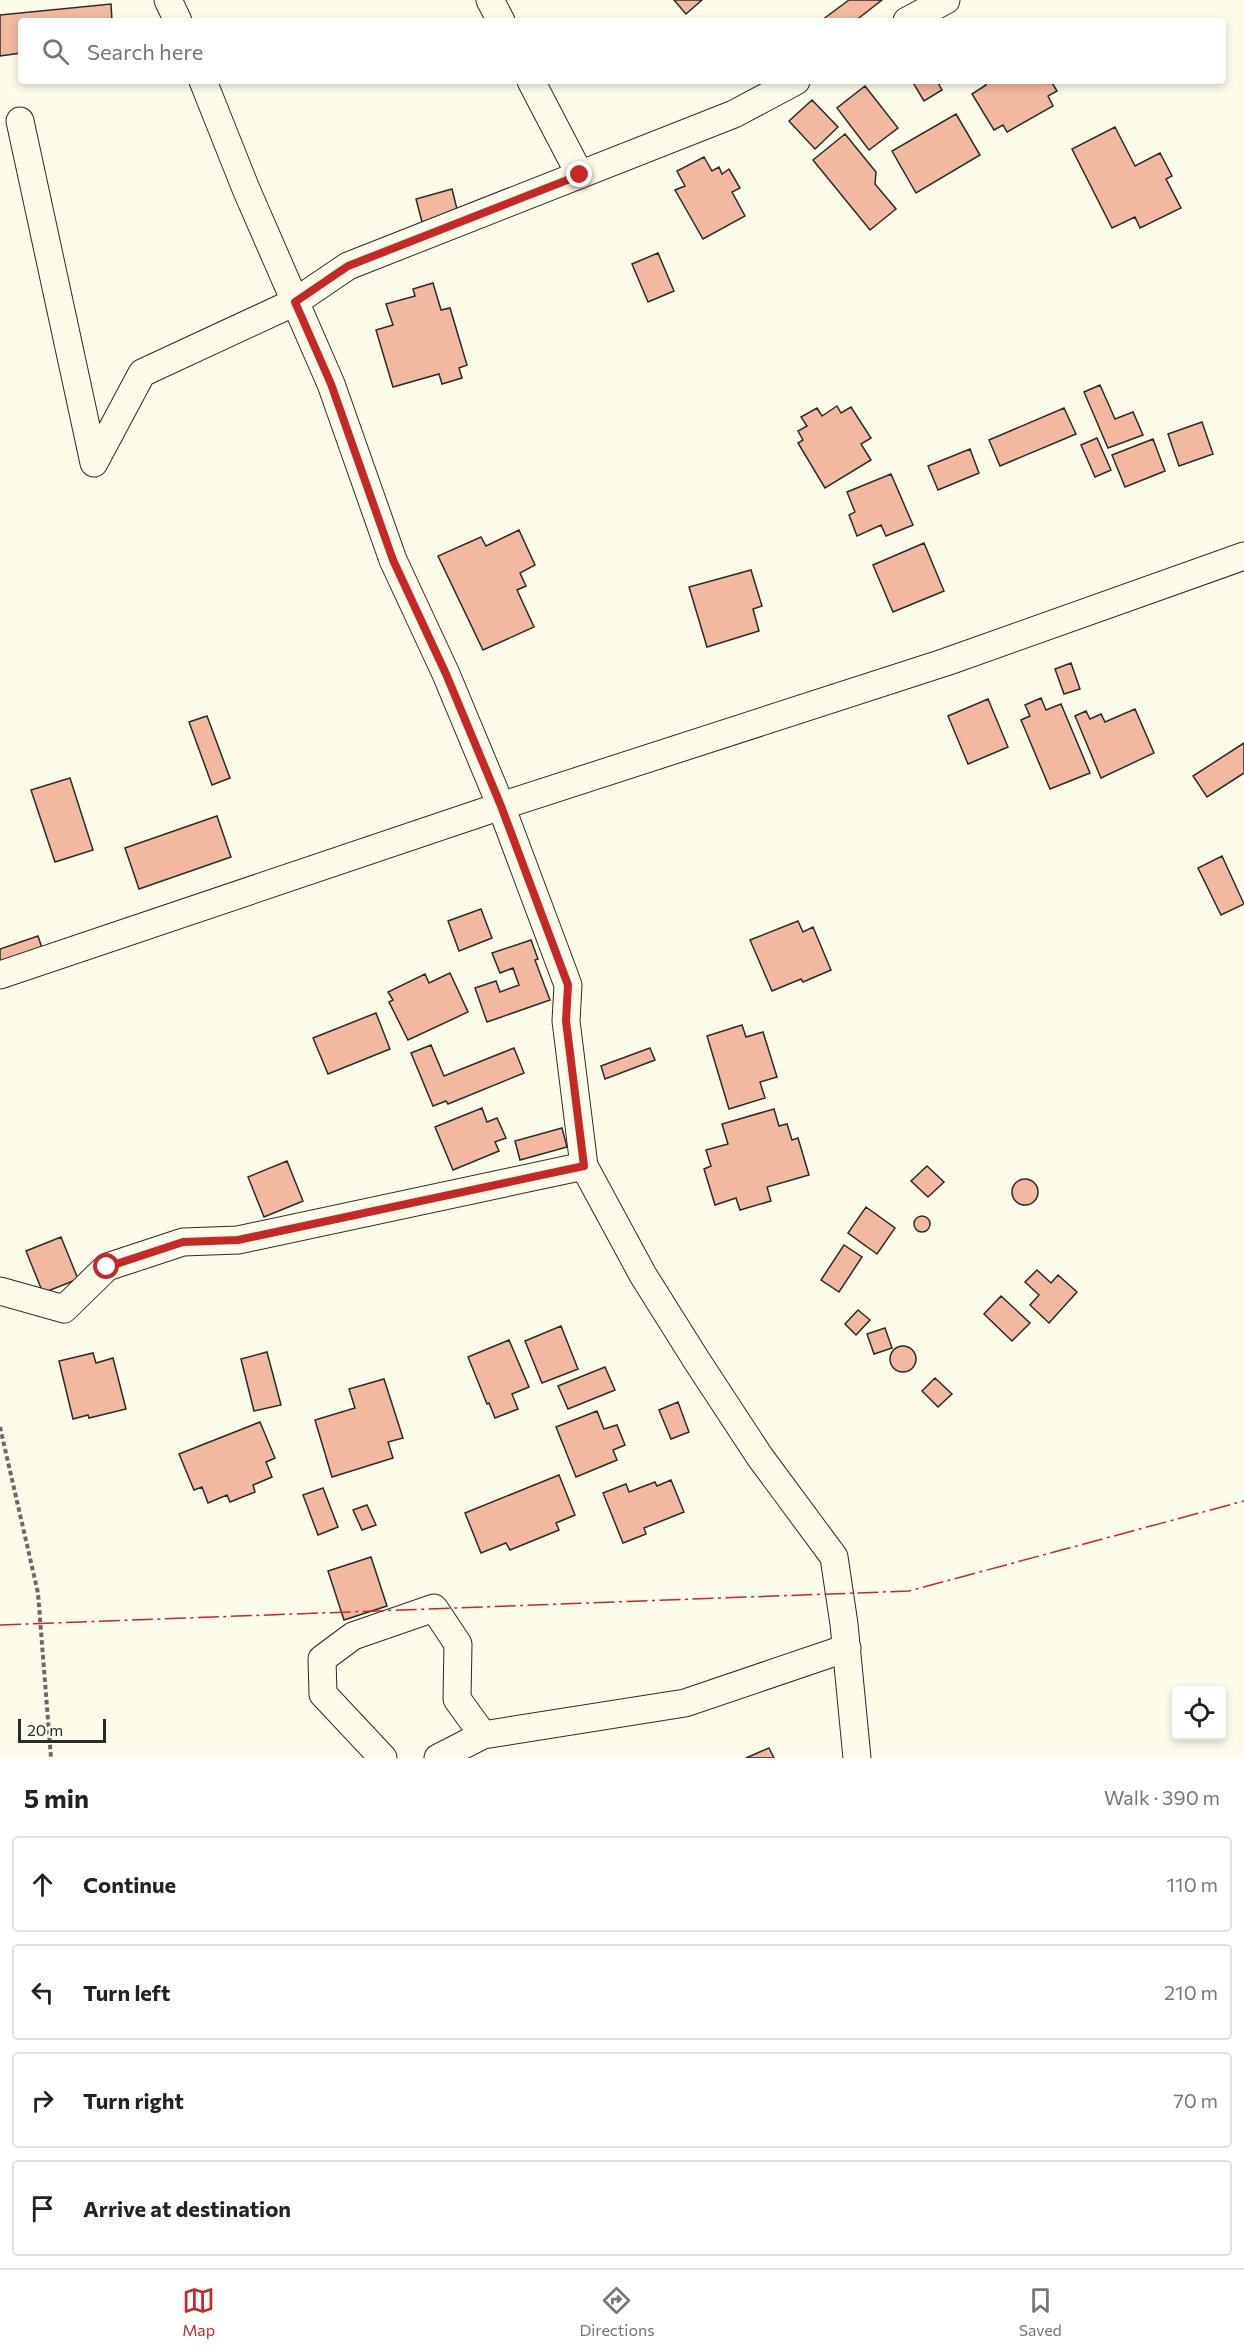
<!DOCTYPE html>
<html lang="en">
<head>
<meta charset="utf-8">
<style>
  :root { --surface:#fff; --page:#f2f2f2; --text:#222; --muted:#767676; --line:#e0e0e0; --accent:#c62828 }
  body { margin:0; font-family:Commissioner,sans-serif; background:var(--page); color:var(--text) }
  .controls { position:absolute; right:18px; bottom:18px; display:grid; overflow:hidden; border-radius:6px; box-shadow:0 3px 9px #0003 }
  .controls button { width:54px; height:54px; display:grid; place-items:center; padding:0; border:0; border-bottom:2px solid var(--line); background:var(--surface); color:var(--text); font:30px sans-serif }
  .scale { position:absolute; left:18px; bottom:15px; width:88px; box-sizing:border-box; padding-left:6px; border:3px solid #2b2b2b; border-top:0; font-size:16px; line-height:21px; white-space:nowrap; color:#2b2b2b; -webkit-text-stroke:4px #fdfbea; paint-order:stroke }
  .stop { position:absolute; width:18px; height:18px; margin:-14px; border:4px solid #c62828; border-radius:50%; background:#fff }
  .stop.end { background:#c62828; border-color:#fff; box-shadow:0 2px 6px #0008 }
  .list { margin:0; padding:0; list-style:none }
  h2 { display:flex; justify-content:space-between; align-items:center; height:78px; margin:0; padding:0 24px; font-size:26px }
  h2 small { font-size:20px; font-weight:400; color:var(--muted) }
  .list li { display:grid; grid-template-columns:39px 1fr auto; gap:18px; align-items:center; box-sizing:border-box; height:96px; margin:0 12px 12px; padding:0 12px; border:2px solid var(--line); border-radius:6px }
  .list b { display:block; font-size:22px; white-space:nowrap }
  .list em { font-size:20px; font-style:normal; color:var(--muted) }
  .icon { flex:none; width:33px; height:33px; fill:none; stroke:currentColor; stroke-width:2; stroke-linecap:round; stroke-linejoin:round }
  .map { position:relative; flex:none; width:1244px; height:1758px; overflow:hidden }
  .search { position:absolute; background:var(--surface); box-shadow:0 3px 9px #0003; left:18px; right:18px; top:18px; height:66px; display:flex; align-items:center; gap:15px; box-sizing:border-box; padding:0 21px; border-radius:6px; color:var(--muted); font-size:22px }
  .sheet { height:510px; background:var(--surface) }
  nav { display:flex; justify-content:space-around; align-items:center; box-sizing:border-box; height:84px; border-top:2px solid var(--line); background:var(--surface); font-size:16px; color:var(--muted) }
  nav a { display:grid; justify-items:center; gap:3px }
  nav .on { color:var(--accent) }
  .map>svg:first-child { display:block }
  .building { fill:#f2b8a0; stroke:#2b2b2b; stroke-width:1.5 }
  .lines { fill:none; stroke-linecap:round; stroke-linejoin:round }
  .minor-casing { stroke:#2b2b2b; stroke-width:29 }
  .path { stroke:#6a6964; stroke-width:4; stroke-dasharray:4.5 3; stroke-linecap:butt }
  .minor { stroke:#fdfbea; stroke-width:27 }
  .power { stroke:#c62828; stroke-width:1.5; stroke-dasharray:21 4.5 3 4.5; stroke-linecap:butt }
  .route { stroke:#c62828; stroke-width:8 }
</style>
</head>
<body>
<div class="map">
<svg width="1244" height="1758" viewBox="0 0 1244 1758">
  <rect width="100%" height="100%" fill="#fdfbea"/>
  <!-- building -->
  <path class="building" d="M674,0H702L686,14Z
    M849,0H882L855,21L822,20Z
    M111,4L112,21H21V53L0,56V15Z
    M912,81H937L942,90L924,101Z
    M983,81H1051L1057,91L1048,96L1053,106L1007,132L1003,125L994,130L972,94L986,85Z
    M865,86L898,128L869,150L837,108Z
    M812,100L838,127L815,149L789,121Z
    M956,114L980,155L916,193L892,151Z
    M1115,127L1135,166L1160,153L1172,176L1166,179L1181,208L1140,228L1135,217L1112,228L1072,149Z
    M845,134L876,172L875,184L896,209L870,230L813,160Z
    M704,157L712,171L719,167L722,174L729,169L740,188L732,192L745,216L703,239L675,190L685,186L677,171Z
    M452,189L458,213L422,222L416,199Z
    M658,253L674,291L648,302L632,264Z
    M433,283L441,310L450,308L467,365L459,368L462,378L442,384L439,374L393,387L376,330L393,325L386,304L415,296L413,289Z
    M1100,385L1115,419L1133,412L1143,435L1108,448L1084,392Z
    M837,406L841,413L851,407L871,438L861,444L871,460L825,488L798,443L803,440L798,431L807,426L801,417L817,408L822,416Z
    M1064,408L1076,434L1000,466L989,440Z
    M1202,422L1213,454L1179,466L1168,434Z
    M1097,438L1111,470L1095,477L1081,445Z
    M1153,439L1165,471L1125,487L1112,455Z
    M970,449L979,473L938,490L928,466Z
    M891,474L913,525L886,536L881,525L857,536L849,515L855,512L847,492Z
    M519,530L535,565L520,573L526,586L517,590L534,627L483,650L438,556L481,537L486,546Z
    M924,543L944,591L893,612L873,565Z
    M751,570L762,606L753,609L759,631L707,647L689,587Z
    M1071,663L1080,689L1064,694L1055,669Z
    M1041,698L1046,710L1061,704L1090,773L1050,789L1021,720L1030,716L1025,705Z
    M988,699L1008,747L968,764L948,716Z
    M1135,709L1154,753L1101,778L1075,716L1086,711L1090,719L1101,714L1105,722Z
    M207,716L230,778L212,785L189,722Z
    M1244,743V773L1207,797L1193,776Z
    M70,778L93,850L55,862L31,790Z
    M217,816L231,857L139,889L125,848Z
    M1222,856L1244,904L1221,915L1198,868Z
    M481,909L492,938L459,951L448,921Z
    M798,921L803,932L813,927L831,970L803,982L801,979L772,991L750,940Z
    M38,936L43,951L0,965V949Z
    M531,940L538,959L535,960L550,1000L487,1022L475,988L496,981L500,992L519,985L513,968L500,973L492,953Z
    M450,973L468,1012L408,1040L389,1002L393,1000L388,992L425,974L429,983Z
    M376,1013L390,1049L328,1074L313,1038Z
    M742,1025L746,1037L763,1032L777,1077L760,1082L765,1098L729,1109L707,1036Z
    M431,1045L444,1076L514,1048L524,1073L448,1104L446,1101L433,1106L411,1053Z
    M650,1048L655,1060L605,1079L601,1066Z
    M482,1108L487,1122L497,1118L506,1138L495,1142L499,1151L453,1170L435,1127Z
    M774,1109L779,1126L787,1124L792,1140L798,1138L809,1175L767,1187L771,1201L740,1210L736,1198L715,1205L704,1169L711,1166L706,1150L728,1144L722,1124Z
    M562,1128L567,1147L520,1160L515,1141Z
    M287,1161L303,1201L264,1217L248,1177Z
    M927,1166L944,1182L928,1197L911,1181Z
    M1012 1192a13 13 0 1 1 26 0a13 13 0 1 1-26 0Z
    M866,1207L895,1228L877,1254L848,1233Z
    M914 1224a8 8 0 1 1 16 0a8 8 0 1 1-16 0Z
    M61,1237L78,1279L43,1293L26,1251Z
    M844,1245L862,1257L839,1292L821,1280Z
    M1037,1270L1051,1283L1058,1275L1077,1292L1049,1323L1030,1305L1039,1295L1025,1282Z
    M1001,1296L1030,1323L1012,1341L984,1314Z
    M858,1310L870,1320L856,1335L845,1324Z
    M561,1326L578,1369L542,1383L525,1341Z
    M885,1328L892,1348L874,1354L867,1334Z
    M509,1340L529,1387L512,1394L518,1409L495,1418L489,1403L487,1404L468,1357Z
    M890 1359a13 13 0 1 1 26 0a13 13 0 1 1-26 0Z
    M267,1352L281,1405L254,1411L241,1359Z
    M93,1353L96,1363L113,1358L126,1409L89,1418L88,1415L73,1419L59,1361Z
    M605,1367L615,1390L568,1409L558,1386Z
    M935,1378L952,1394L938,1407L922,1391Z
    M384,1379L403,1438L388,1442L393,1458L332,1477L315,1420L355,1408L349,1389Z
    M678,1402L689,1432L671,1439L659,1410Z
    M597,1411L604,1429L617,1425L625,1445L613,1450L617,1460L576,1477L556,1427Z
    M260,1422L275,1458L266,1462L272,1477L253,1485L255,1492L230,1502L227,1495L208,1503L202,1487L194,1490L179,1454Z
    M559,1475L575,1515L556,1523L559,1530L510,1550L506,1543L481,1553L465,1513Z
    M671,1480L684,1512L644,1528L646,1534L623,1543L603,1493L626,1484L629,1492L655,1482L657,1486Z
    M323,1488L338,1527L318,1535L303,1495Z
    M367,1505L376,1525L362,1530L353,1510Z
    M371,1557L387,1606L344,1620L328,1571Z
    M769,1748L774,1758H746Z"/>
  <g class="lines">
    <defs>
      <path id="minor" d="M168,0L178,21
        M490,0L501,21
        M907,21L946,0
        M203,81L246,189L331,384L393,560L446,674L501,806L568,985L566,1021L584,1166L643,1275L697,1361L760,1457L834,1557L844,1624L857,1758
        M531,81L580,175
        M20,121L94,463L142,373L295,302L348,266L734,114L796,81
        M0,975L501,806L946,662L1244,556
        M0,1291L64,1309L107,1267L183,1242L238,1240L584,1166
        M383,1758L323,1694L322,1659L353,1636L434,1608L458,1644L457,1699L483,1735
        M438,1758L483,1735L685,1703L847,1648"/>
    </defs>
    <!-- minor casing -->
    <use href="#minor" class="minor-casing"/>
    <!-- path -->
    <path class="path" d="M0,1427L38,1593L51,1758"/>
    <!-- minor -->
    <use href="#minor" class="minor"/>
    <!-- power -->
    <path class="power" d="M0,1625L909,1591L1244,1501"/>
  </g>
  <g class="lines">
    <!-- route -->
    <path class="route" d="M107,1267L183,1242L238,1240L584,1166L566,1021L568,985L501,806L446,674L393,560L331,384L295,302L348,266L580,175"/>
  </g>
</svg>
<div class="controls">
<button><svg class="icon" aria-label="locate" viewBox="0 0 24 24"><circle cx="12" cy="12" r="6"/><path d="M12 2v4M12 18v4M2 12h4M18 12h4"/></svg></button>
</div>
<div class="scale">20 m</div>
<div class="stop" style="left:107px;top:1267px"></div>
<div class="stop end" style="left:580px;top:175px"></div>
<div class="search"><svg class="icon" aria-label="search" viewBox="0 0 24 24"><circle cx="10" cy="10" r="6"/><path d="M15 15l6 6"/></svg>Search here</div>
</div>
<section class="sheet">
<h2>5 min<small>Walk · 390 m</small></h2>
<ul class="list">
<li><svg class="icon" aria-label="ahead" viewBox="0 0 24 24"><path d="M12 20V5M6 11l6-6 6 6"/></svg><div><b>Continue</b></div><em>110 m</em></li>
<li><svg class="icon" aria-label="left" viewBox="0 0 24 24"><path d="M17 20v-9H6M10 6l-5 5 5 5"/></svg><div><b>Turn left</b></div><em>210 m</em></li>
<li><svg class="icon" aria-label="right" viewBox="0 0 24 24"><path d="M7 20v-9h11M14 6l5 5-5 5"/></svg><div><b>Turn right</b></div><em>70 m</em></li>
<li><svg class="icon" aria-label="arrive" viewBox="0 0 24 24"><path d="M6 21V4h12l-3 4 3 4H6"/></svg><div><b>Arrive at destination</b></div></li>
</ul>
</section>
<nav>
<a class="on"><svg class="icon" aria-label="map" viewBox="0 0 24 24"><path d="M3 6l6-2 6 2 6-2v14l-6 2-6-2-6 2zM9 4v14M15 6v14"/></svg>Map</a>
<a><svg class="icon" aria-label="directions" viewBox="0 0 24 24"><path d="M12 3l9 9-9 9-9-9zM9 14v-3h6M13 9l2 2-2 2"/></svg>Directions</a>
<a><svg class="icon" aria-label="saved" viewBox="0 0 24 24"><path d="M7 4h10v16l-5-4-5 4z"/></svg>Saved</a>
</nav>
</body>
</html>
